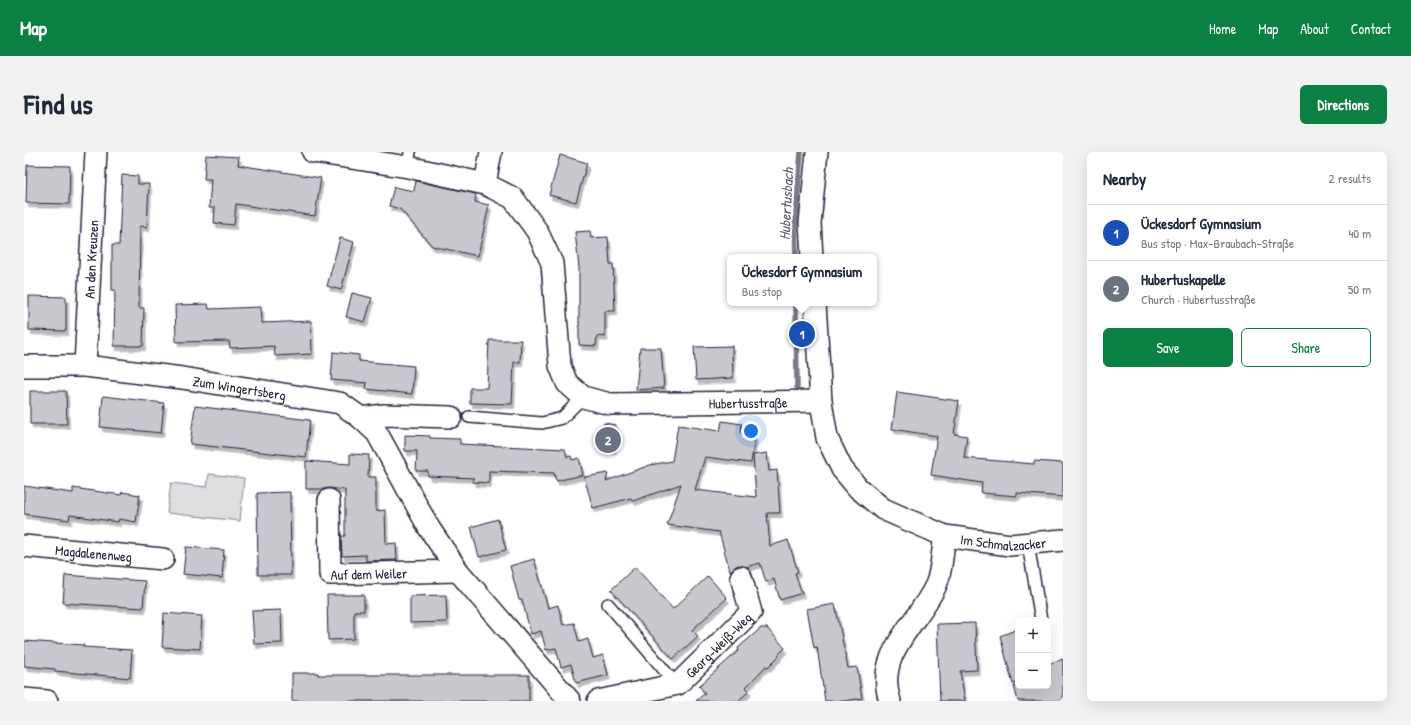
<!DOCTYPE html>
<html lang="en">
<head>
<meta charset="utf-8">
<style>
  :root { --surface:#fff; --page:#f2f2f3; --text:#1f2937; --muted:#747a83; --line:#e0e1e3; --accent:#0b8043 }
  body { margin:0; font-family:"Patrick Hand",sans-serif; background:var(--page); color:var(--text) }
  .controls { position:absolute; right:12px; bottom:12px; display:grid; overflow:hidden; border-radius:6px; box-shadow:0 4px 16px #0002 }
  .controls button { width:36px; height:36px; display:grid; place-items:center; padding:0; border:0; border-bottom:1px solid var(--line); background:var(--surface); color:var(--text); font:20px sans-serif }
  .you { position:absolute; left:727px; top:279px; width:14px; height:14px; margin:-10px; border:3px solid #fff; border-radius:50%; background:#1a73e8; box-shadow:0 0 0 6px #1a73e833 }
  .badge { display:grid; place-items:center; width:26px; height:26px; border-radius:50%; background:var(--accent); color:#fff; font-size:13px; font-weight:700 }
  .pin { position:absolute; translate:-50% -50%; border:2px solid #fff; box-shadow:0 1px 4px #0006 }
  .popup { position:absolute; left:703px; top:102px; width:150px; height:52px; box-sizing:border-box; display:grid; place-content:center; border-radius:6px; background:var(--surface); filter:drop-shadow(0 1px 3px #0005); font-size:13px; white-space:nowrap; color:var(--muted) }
  .popup b { font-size:15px; color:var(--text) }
  .popup::after { content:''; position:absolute; left:50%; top:100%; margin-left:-8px; border:8px solid transparent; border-top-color:var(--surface) }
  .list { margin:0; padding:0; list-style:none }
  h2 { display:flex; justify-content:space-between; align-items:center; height:52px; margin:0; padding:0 16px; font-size:17px }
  h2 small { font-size:13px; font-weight:400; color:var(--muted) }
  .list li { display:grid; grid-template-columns:26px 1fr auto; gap:12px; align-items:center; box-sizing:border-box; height:56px; padding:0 16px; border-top:1px solid var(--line) }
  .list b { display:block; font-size:15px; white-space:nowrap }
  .list p { margin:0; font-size:13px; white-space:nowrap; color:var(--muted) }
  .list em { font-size:13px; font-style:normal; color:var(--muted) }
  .actions { display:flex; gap:8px; padding:12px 16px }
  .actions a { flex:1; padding:9px 0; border:1px solid var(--accent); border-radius:6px; text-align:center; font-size:14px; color:var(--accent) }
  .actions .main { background:var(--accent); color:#fff }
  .map { position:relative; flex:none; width:1039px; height:549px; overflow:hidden; border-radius:6px }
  header { display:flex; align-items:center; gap:24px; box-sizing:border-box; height:56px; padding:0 20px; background:var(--accent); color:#fff }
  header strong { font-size:19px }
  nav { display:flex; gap:22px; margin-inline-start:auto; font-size:14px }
  .intro { display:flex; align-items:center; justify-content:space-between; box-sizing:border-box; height:96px; padding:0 24px }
  h1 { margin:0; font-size:28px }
  .button { padding:10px 18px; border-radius:6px; background:var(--accent); color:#fff; font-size:14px; font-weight:700 }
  main { display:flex; gap:24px; padding:0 24px }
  aside { flex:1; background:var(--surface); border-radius:6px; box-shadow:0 4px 16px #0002 }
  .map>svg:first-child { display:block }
  .green { fill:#dfdfe2; stroke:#80808e }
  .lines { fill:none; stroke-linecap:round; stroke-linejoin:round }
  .stream { stroke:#7a7a88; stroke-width:5.5 }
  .building { fill:#c8c8cf; stroke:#22223b; filter:url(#shadow) }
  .service-casing { stroke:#22223b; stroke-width:14 }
  .minor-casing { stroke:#22223b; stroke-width:24 }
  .service { stroke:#fff; stroke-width:11 }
  .minor { stroke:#fff; stroke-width:21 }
  .labels { text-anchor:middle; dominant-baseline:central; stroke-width:4; stroke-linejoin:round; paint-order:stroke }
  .street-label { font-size:14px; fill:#22223b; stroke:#fff }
  .water-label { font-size:15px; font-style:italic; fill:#5c5c6f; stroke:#fff }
</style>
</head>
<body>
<header>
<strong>Map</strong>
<nav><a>Home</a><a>Map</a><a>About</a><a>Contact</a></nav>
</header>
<div class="intro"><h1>Find us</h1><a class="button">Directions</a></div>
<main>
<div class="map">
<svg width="1039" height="549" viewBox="0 0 1039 549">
  <defs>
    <filter id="shadow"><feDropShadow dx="2.5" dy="4.5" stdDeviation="0" flood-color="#0004"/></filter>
  </defs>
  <rect width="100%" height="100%" fill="#fff"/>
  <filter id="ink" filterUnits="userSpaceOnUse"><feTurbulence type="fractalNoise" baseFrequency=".025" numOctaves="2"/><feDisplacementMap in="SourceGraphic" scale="8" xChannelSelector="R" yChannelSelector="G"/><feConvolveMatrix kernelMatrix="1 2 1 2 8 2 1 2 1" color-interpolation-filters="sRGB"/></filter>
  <g filter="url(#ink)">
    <!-- green -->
    <path class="green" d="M185,322L220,326L216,369L143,361L147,331L183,335Z"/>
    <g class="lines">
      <!-- stream -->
      <path class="stream" d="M772,105L771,74L777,0
        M772,151L773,235"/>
    </g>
    <!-- building -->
    <path class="building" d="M182,3L215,5L214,13L297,26L291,64L212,52L210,73L190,71L191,56H185L187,27H180Z
      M536,3L563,11L552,50L525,43Z
      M3,13L46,14L45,52L2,51Z
      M98,23L114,24V32H125L123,75L116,74L115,156H120L119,194H90L91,138H88V93H95Z
      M392,29L452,42L451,50L465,53L454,104L408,94L376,57L365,54L370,35L390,39Z
      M566,79L567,86L584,85L586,112H589L591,159H581V185L573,184L572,194L555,193V116L551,80Z
      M316,86L330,90L317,138L303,134Z
      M328,141L348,146L341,170L322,165Z
      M5,144L42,145V179L5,178Z
      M184,152L185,157L237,155L238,171L287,169L288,202L251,204L250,194L206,196L205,189L152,190L151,153Z
      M465,188H497L496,210H490L488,252L446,251V236H463Z
      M708,194L709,226L672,228L670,195Z
      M616,196H637L640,236L612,238Z
      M309,200L335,203V209L390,214L388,242L342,237L343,231L307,228Z
      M6,239H42L43,272H6Z
      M873,240L935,249L930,282L943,284L940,306L1010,312V309L1039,311V345L993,341V344L957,341L958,331L907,323L913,284L868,277Z
      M79,244L140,251L137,281L76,275Z
      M171,254L286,268L282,305L166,292Z
      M698,269L718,272L717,281L731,284L727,311L681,305L671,338L732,345L729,303L743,301L745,319L753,318L756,361H743L746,394L764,388L774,420L771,421L778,441L756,448L750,427L742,430L736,411L722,415L714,413L706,419L695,380L643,373L657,332L609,349L607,346L569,356L560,325L584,321L582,329L626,313L648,309L654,273L696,279Z
      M580,271L592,273L593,281L589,297L575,294Z
      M381,283L406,284V286L436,287V292L541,297L543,305L547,304L548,308L555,306L559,323L532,329L530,321L465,319V331L449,330L450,326L404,324V319H392L393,299H381Z
      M326,302L345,303L344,325H352V359L361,358L362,392L372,391L373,408L342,409V403L318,404L317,384H321V338L305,336L300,337H282V309L326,312Z
      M0,334L49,341V336L97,343L98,340L116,343L112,370L95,367L94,370L46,363L45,368L0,362Z
      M266,340L267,423H234L233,341Z
      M474,367L482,398L455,405L447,375Z
      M162,395L200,398L198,426L159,422Z
      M510,407L524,456L534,453L539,473L550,471L555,490L564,487L569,506L579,503L584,523L552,531L547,512L537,515L532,496L522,498L517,479L507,482L498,448H495L486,414Z
      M611,415L649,457L684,424L703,446L668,478L674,484L649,507L587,438Z
      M41,423L121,429L119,456L39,451Z
      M303,443H340V459H330V487L304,488Z
      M422,443L423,470L386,471V444Z
      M811,452L824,516L833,515L838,546L821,549H801L793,495L790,496L783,457Z
      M257,458L258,491L230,492L228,459Z
      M140,461L178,464L176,497L138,495Z
      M951,471L953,518L936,519L941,549H916L913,472Z
      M737,476H743L761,496L754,503L755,504L744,515L742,514L722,535L725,539L714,549H672L681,541L675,534L715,498L714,496Z
      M994,477V531L989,532L976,484Z
      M0,489L60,493L59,495L108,498L106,526L31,519V517L0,514Z
      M1039,507V549H994L990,534H1024V512Z
      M268,521H294V523H505V549H268Z"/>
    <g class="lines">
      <defs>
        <path id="service" d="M384,15L386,0
          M445,265L518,271L538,266L559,245
          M1004,392L1017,468
          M584,452L652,532"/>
        <g id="minor">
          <path d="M289,0L384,15L461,32"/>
          <path id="s1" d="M467,0L461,32L489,46L513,79L528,111L536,214L543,231L559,245L586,252L797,249"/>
          <path d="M788,105L786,71L793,0"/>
          <path id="s2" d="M791,151L797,249L803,286L818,317L834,336L859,357L921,384L986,393L1039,388"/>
          <path id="s3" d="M0,214H61L158,226L316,251L337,266L353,281L405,376L434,419L546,549"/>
          <path id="s4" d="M61,214L72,0"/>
          <path d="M337,266L360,263L427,265"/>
          <path id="s5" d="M305,348L306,422L434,419"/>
          <path id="s6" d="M0,394L139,407"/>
          <path d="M0,547L23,549"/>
          <path id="s7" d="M574,549L654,532L727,460L717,425"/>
          <path d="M866,549C850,502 894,472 912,433C918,420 918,399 921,384"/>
        </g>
      </defs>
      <!-- service casing -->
      <use href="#service" class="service-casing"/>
      <!-- minor casing -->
      <use href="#minor" class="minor-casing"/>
      <!-- service -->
      <use href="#service" class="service"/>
      <!-- minor -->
      <use href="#minor" class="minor"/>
    </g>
  </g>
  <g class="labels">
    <!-- street labels -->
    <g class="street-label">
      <text stroke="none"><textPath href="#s4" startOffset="107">An den Kreuzen</textPath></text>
      <text stroke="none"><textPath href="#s3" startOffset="217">Zum Wingertsberg</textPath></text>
      <text stroke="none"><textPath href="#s1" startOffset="449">Hubertusstraße</textPath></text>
      <text stroke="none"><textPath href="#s2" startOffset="354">Im Schmalzacker</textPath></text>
      <text stroke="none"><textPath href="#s6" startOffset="70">Magdalenenweg</textPath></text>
      <text stroke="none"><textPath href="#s5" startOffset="113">Auf dem Weiler</textPath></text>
      <text stroke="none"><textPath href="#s7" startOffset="138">Georg-Weiß-Weg</textPath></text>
    </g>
    <!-- water labels -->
    <g class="water-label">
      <text transform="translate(762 52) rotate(-87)">Hubertusbach</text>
    </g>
  </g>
</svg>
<div class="controls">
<button>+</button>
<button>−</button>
</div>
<div class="you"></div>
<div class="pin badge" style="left:778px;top:182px;background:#1a4fb4">1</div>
<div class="popup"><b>Ückesdorf Gymnasium</b>Bus stop</div>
<div class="pin badge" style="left:584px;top:288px;background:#6b7280">2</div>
</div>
<aside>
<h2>Nearby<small>2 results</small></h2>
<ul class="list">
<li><span class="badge" style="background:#1a4fb4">1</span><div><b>Ückesdorf Gymnasium</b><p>Bus stop · Max-Braubach-Straße</p></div><em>40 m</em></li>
<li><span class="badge" style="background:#6b7280">2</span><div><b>Hubertuskapelle</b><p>Church · Hubertusstraße</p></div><em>50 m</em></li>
</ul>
<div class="actions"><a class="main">Save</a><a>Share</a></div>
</aside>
</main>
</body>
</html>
